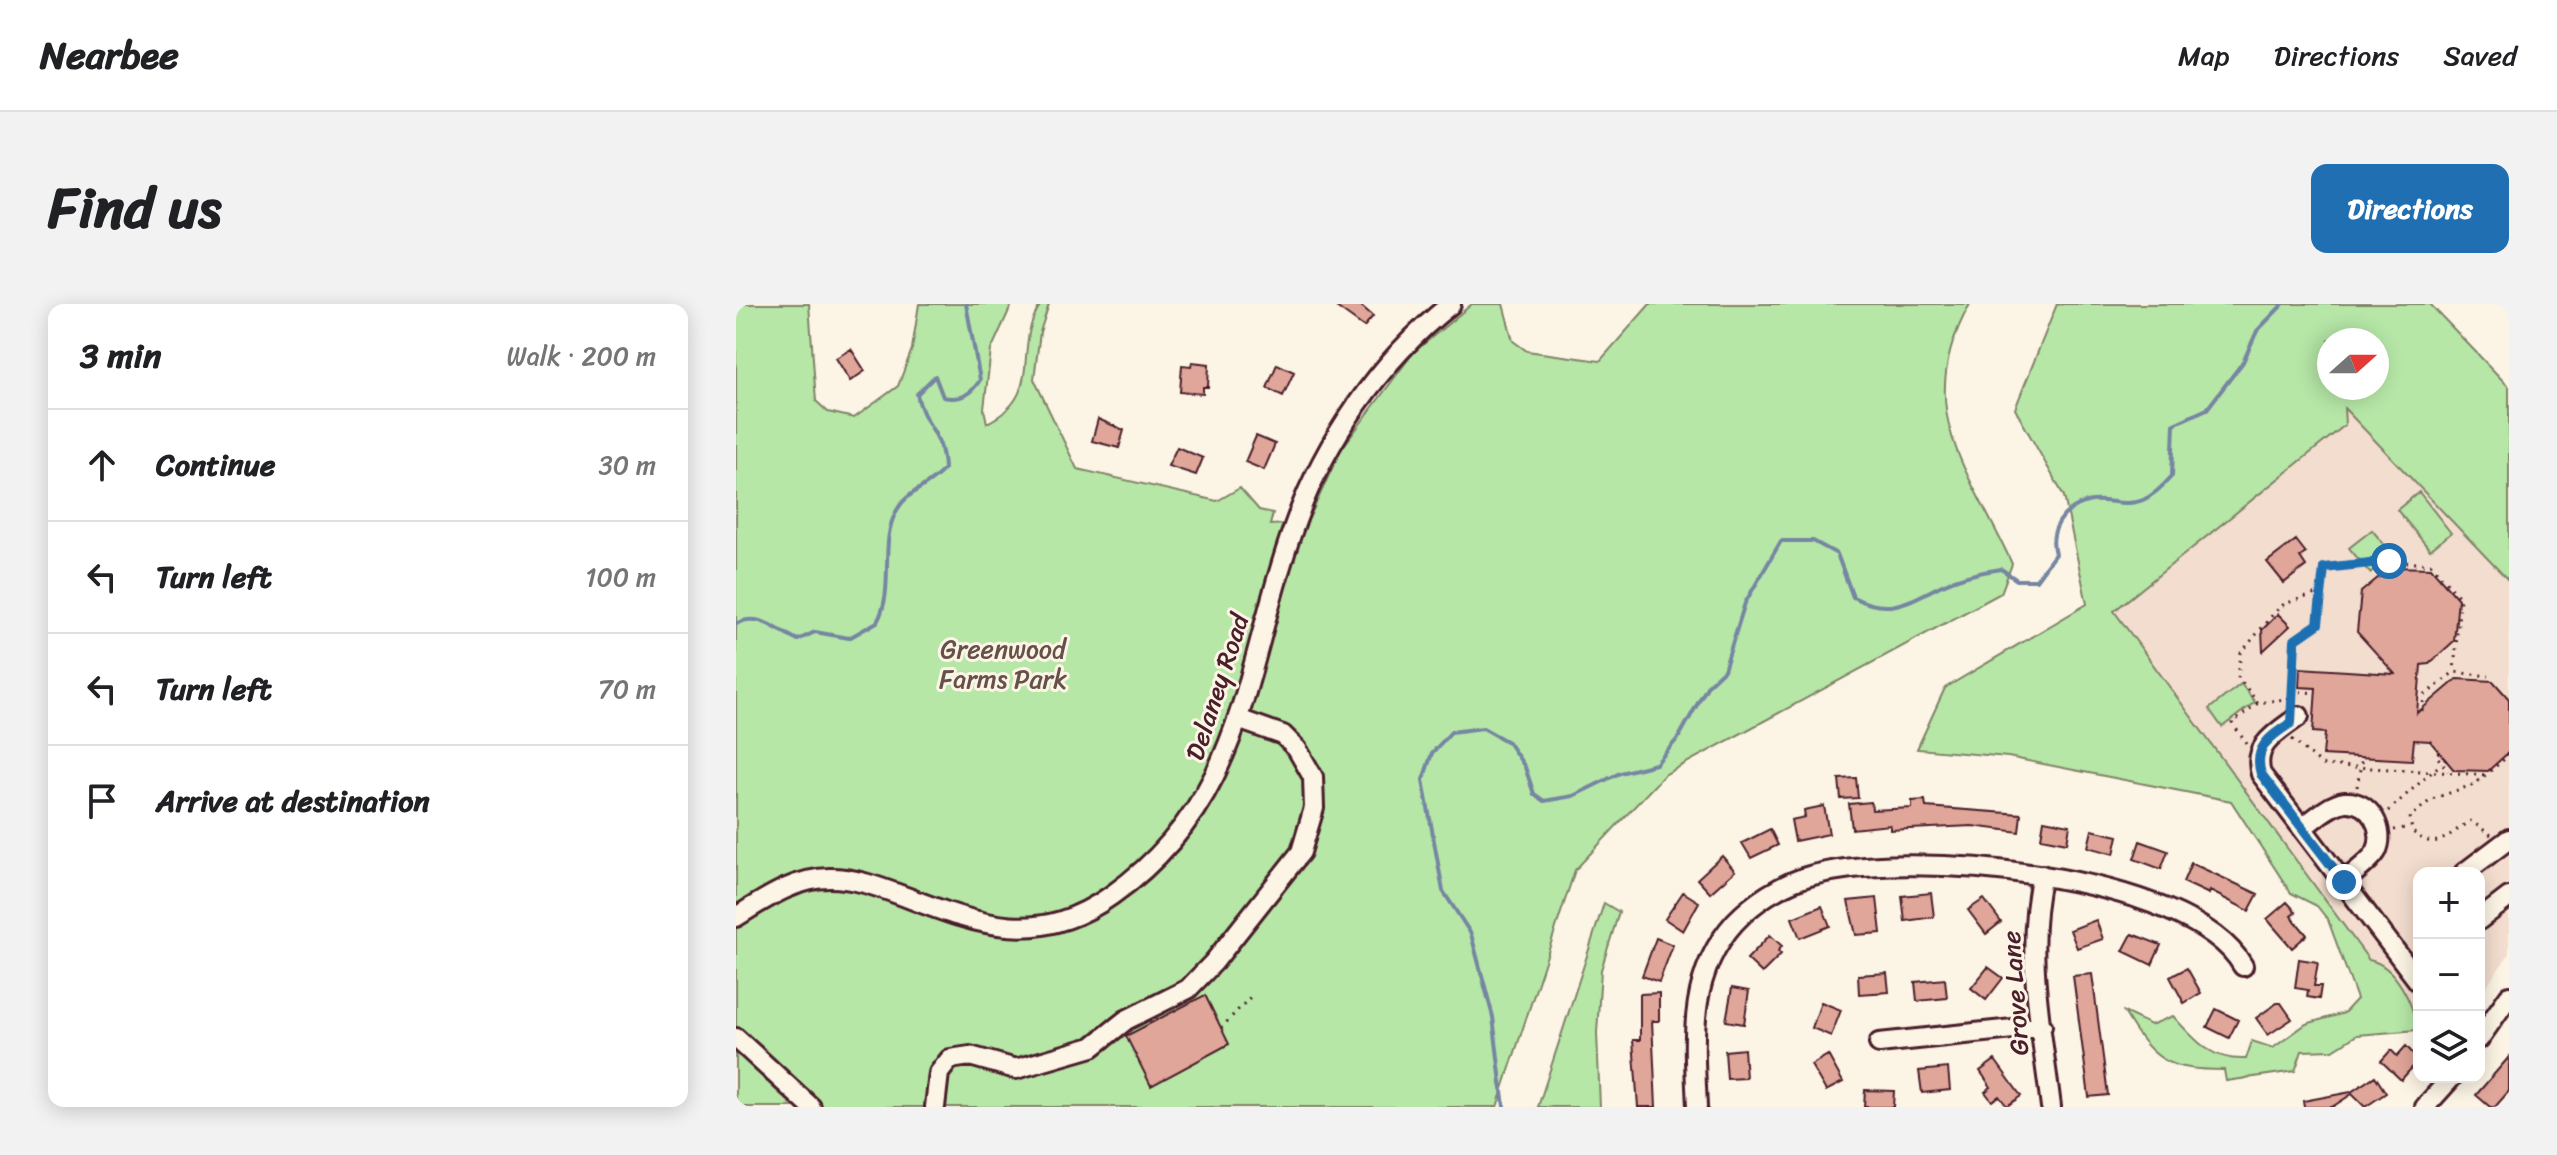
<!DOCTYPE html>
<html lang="en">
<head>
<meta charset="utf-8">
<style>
  :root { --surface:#fff; --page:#f2f2f2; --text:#202124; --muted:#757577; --line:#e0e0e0; --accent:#1f6fb2 }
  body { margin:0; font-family:Sriracha,sans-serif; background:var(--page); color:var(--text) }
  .controls { position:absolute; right:24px; bottom:24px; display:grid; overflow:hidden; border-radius:16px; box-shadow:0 4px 20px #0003 }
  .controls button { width:72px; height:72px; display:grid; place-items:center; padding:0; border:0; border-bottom:2px solid var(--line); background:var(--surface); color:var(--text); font:40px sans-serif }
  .compass { position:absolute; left:1581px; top:24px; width:72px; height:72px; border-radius:50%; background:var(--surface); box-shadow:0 4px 20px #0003; rotate:69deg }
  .stop { position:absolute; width:24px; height:24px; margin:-18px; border:6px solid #1f6fb2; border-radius:50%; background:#fff }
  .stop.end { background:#1f6fb2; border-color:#fff; box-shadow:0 2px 8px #0008 }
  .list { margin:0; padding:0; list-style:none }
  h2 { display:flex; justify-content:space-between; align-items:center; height:104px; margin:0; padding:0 32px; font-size:34px }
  h2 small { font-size:26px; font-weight:400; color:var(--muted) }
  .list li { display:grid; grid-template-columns:52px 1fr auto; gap:24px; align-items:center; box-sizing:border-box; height:112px; padding:0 32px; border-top:2px solid var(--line) }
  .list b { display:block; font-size:30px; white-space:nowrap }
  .list em { font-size:26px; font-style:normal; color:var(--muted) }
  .icon { flex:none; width:44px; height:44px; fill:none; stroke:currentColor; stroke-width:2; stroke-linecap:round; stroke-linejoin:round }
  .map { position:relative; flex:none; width:1773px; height:803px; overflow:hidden; border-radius:16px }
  header { display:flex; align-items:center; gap:48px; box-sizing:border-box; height:112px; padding:0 40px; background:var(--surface); border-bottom:2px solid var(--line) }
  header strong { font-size:38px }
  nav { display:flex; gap:44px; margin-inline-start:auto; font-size:28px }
  .intro { display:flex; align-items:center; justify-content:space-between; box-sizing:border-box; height:192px; padding:0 48px }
  h1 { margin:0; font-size:56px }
  .button { padding:20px 36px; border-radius:16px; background:var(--accent); color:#fff; font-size:28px; font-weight:700 }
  main { display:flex; gap:48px; padding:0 48px }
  aside { flex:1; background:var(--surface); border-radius:16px; box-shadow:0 4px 20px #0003 }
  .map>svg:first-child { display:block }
  .built { fill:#f3ddce }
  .green { fill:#b6e7a7; stroke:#808369; stroke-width:2; fill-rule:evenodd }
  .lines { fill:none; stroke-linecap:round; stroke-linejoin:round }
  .stream { stroke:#7686a2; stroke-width:4 }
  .building { fill:#dfa699; stroke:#4a1f2b; stroke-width:2 }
  .minor-casing { stroke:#4a1f2b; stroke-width:24 }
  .path { stroke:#4a1f2b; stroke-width:3; stroke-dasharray:2 6; stroke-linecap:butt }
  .minor { stroke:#fcf5e5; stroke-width:18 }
  .route { stroke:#1f6fb2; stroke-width:10 }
  .labels { text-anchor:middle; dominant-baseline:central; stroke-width:6; stroke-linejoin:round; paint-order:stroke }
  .park-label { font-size:26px; fill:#65514a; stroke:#fcf5e5 }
  .street-label { font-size:26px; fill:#4a1f2b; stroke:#fcf5e5 }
</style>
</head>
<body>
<header>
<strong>Nearbee</strong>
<nav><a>Map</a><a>Directions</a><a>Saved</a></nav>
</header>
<div class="intro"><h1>Find us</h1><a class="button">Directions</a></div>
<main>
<aside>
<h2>3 min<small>Walk · 200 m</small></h2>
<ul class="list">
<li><svg class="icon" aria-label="ahead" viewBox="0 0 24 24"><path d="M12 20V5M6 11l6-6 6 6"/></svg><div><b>Continue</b></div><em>30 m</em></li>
<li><svg class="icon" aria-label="left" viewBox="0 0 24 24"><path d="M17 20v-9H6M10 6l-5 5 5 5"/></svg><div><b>Turn left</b></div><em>100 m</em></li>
<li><svg class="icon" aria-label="left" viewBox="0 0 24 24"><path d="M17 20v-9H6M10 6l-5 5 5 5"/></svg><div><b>Turn left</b></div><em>70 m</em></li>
<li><svg class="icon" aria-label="arrive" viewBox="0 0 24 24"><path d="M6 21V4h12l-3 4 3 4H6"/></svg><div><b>Arrive at destination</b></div></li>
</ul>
</aside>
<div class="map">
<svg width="1773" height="803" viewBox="0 0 1773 803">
  <rect width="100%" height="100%" fill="#fcf5e5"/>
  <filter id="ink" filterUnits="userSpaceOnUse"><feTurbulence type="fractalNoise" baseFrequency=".0125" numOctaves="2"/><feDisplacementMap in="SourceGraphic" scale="16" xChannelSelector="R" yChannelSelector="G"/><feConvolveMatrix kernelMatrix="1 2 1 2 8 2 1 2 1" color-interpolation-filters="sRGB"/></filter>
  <g filter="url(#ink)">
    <!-- built -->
    <path class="built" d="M1510,0L1773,277V650L1743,693V569H1683V723L1378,306L1284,101Z"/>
    <!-- green -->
    <path class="green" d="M0,0H73L80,97L92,108L118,114L162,82L176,45L183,0H276L255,46L248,105L251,119C310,90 275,44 305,0H313L304,28L298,75L341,165L481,197L504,184L523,206L537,209L534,221L571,219L604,147L677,49L736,0H767L777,37L791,47L864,57L914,0H1234C1174,107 1234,166 1276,260L1265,289L928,471L839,566L761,803H0Z
      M1321,0H1694L1773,83V277L1608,104L1609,121L1378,307L1633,656C1660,661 1678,701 1681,726L1621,731L1597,746L1566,747L1559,767L1490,777L1488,766C1431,766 1417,757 1388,708L1415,721L1437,712C1459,736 1475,757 1510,755L1516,737L1537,744L1570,720L1608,709L1621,695L1592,616L1581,602L1555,589L1495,497L1272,453L1181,445L1209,384L1351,300L1328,192L1279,105ZM1593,36H1641V84H1593Z
      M1683,188L1715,229L1694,246L1661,206Z
      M1636,226L1656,250L1634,269L1613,244Z
      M1505,380L1519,398L1486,423L1473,405Z
      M868,599L883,608L865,666L861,729L864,803H802Z"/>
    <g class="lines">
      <!-- stream -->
      <path class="stream" d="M0,320C22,307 40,326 62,336L79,328L113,334L141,318C160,285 142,239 161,206C172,186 195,182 208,165C207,127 187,122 181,90L199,72L207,93C225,97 235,90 244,76L230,0
        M768,803L757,713L735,630L707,587L687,476L696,449L715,428L747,424L772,438L789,463L798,490L808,497L837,492L884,469L920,460L943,433L972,381L988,366L1009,299L1045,237H1077L1101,250L1117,293C1153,312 1172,298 1204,282C1223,273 1244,268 1265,265L1281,276H1300L1319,250C1312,226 1327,205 1351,198C1368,193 1388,204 1407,196C1418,191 1428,181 1436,172L1438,120L1471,105L1507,58L1521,27L1547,0"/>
    </g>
    <!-- building -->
    <path class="building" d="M596,0H623L637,12L628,23Z
      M115,45L129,67L114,77L100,54Z
      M456,58L473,60L472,83H467V90L444,88L446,61L455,62Z
      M541,60L558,68L547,92L531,84Z
      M362,115L388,126L383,144L356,137Z
      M520,132L539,140L528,166L509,158Z
      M441,143L467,154L460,171L432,162Z
      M1560,236L1570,249L1564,253L1570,262L1548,279L1531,258Z
      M1655,263L1695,264L1722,295L1718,337L1693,360L1685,361L1681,409L1721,375L1757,377L1773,395V448L1752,467L1718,466L1694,437L1678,436L1676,456L1587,451L1589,429L1577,428L1580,384L1563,383L1564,364L1659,370L1621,328L1625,288Z
      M1542,310L1554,322L1527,347L1526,326Z
      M1120,474L1122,494L1105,495L1103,475Z
      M1189,496L1190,503L1285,510L1283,528L1236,522L1154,526V521L1116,525L1113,500L1135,498L1136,506L1176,504V497Z
      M1088,502L1093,530L1059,537L1055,516L1069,513L1068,506Z
      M1308,516L1334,521L1331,539L1305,534Z
      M1034,525L1042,541L1015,554L1006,539Z
      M1356,526L1382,532L1378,550L1352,543Z
      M1404,537L1432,547L1425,565L1398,555Z
      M986,552L999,567L974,589L961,575Z
      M1455,559L1522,590L1513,607L1474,587L1473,590L1447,578Z
      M947,588L963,598L947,627L929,615Z
      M1195,589L1198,613L1169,617L1166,592Z
      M1141,594L1145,629L1120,631L1112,597Z
      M1248,595L1265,618L1250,630L1232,606Z
      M1551,598L1560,608L1555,612L1571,631L1556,644L1531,615Z
      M1086,602L1094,622L1064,634L1056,614Z
      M1360,616L1367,635L1341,644L1334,626Z
      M1396,630L1425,641L1416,661L1387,647Z
      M1034,631L1046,642L1042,647L1045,650L1026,669L1011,655Z
      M920,634L937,641L923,678L906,672Z
      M1563,655L1582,658L1578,682H1585L1583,695L1571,693L1572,686L1559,684Z
      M1252,663L1267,674L1250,696L1235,684Z
      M1451,664L1465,689L1448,699L1434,673Z
      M1151,669L1153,688L1123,690L1122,671Z
      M1356,670L1372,791L1353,793L1337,672Z
      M1209,675L1211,694L1181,697L1179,678Z
      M996,684L1013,687L1008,720L990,717Z
      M923,689V717H916L920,803H902L897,736H904V690Z
      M469,691L493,740L415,782L390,732Z
      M1085,698L1105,706L1095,732L1076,724Z
      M1541,699H1545L1556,715L1532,731L1520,714Z
      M1480,705L1502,716L1493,734L1471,723Z
      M1670,742L1683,756L1665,776L1645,757L1655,746L1661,752Z
      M1008,745L1010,774L991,775L989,747Z
      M1092,751L1107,778L1090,787L1075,761Z
      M1773,753V787L1759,803H1754L1740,791Z
      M1259,756L1285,792L1271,802L1263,792L1256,797L1249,788L1255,783L1244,767Z
      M1212,764L1214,786L1186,789L1183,767Z
      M1639,772L1650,789L1629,803L1616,790L1596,803H1568L1567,797L1615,788Z
      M1129,786L1158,787L1157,803H1128Z"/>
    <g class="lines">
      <defs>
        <path id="minor" d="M1563,412C1542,428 1516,440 1525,470L1683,678
          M1566,524C1578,515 1594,500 1609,498C1634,496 1651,527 1640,548C1633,559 1617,569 1608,578
          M1728,569L1773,535
          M1306,571C1288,647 1306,727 1315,803
          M0,613C29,595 59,574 94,574C121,574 145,584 170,593C245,622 304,643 376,591C510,496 507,365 557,225C587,139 643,57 715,0
          M1743,616L1773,593
          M0,734L75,803
          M1743,735L1773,692
          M1143,739L1306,722
          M199,803L203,769L214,755L234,752L280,765L356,743L390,716L452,685L478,658L565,548L578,504L577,473L561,445L547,431L502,415
          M961,803C958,737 951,671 999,618C1018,598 1044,581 1070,573C1165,543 1454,569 1507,662
          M1689,803L1716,773"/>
      </defs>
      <!-- minor casing -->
      <use href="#minor" class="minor-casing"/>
      <!-- path -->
      <path class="path" d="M1556,387L1580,389
        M1522,399L1502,373L1505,349L1538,309L1548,300L1586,288
        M1555,401L1559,336L1582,320L1588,264L1653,257L1695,260L1724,294L1718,368
        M1686,407L1688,392L1718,368L1753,372
        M1556,435L1586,461L1752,471
        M1511,440L1496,419L1522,399L1556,394
        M1703,448L1700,451L1712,467
        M1621,483L1626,454
        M1652,507L1706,459
        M1658,526L1674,523
        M1755,531L1735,517C1713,528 1701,551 1676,527L1674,513L1696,495L1739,480L1773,451
        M485,724L517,690"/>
      <!-- minor -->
      <use href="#minor" class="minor"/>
    </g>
  </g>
  <g class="lines" filter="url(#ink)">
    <!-- route -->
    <path class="route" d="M1608,578L1525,470C1517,444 1534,432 1555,419L1559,336L1582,320L1588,264L1653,257"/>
  </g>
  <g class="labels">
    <!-- park labels -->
    <g class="park-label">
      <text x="267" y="345">Greenwood<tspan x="267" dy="30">Farms Park</tspan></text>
    </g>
    <!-- street labels -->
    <g class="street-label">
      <text transform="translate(481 383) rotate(-72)">Delaney Road</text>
      <text transform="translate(1279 689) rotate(-94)">Grove Lane</text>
    </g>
  </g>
</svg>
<div class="controls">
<button>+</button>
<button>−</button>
<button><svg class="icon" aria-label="layers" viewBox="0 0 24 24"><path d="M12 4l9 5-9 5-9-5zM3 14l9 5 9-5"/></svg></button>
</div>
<svg class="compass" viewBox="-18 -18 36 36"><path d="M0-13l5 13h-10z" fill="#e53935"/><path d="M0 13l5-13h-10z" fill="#757577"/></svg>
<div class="stop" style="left:1653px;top:257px"></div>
<div class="stop end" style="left:1608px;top:578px"></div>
</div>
</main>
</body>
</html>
